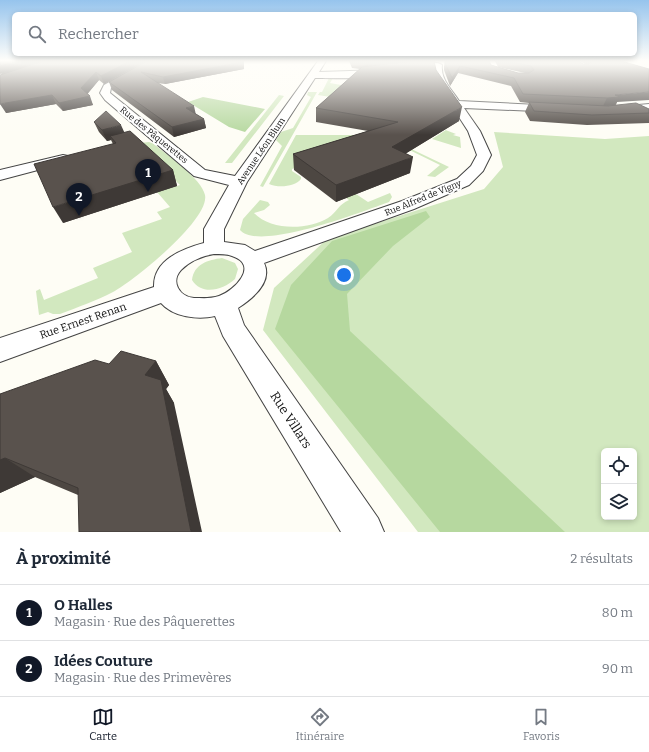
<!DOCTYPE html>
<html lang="fr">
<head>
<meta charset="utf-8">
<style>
  :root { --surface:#fff; --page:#f6f6f7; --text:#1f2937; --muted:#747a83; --line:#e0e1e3; --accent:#111827 }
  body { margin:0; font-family:Bitter,serif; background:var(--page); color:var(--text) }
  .controls { position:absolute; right:12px; bottom:12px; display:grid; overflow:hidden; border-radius:6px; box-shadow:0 2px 6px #0003 }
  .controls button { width:36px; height:36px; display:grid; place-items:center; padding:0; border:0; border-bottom:1px solid var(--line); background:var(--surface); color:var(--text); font:20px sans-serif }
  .you { position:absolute; left:344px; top:275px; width:14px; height:14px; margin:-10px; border:3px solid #fff; border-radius:50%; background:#1a73e8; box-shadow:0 0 0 6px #1a73e833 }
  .badge { display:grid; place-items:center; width:26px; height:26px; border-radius:50%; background:var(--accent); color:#fff; font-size:13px; font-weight:700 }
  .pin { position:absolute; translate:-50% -33px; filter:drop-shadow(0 1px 2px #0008) }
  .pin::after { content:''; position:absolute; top:21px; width:14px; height:12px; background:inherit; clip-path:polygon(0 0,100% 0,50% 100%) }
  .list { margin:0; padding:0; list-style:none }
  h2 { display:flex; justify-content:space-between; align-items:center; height:52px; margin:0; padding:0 16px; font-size:17px }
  h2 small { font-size:13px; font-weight:400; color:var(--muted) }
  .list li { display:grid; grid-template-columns:26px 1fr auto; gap:12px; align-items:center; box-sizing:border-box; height:56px; padding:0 16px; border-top:1px solid var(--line) }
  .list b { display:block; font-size:15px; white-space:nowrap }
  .list p { margin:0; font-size:13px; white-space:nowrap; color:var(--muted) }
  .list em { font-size:13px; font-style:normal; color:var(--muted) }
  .icon { flex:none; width:22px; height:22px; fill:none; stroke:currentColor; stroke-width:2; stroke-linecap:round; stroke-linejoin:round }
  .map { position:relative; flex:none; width:649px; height:532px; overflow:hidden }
  .search { position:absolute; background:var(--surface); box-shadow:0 2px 6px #0003; left:12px; right:12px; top:12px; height:44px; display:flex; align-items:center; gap:10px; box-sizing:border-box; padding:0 14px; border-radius:6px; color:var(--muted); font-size:15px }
  .sheet { height:164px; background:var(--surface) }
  nav { display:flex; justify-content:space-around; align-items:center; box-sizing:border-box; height:56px; border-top:1px solid var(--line); background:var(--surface); font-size:11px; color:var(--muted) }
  nav a { display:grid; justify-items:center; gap:2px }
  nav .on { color:var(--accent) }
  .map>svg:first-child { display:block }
  .green { fill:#d2e8bf; fill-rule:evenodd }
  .forest { fill:#b6d89f }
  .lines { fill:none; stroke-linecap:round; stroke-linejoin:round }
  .minor-casing { stroke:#444; stroke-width:2 }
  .minor { fill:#fff; fill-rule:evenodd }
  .wall { fill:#4d4742 }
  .shaded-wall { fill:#3e3936 }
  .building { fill:#59524d; stroke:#3e3936 }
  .labels { text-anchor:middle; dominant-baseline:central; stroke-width:4; stroke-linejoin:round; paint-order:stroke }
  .far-street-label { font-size:9px; fill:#111; stroke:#fff }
  .street-label { font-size:11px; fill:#111; stroke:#fff }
  .near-street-label { font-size:13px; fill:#111; stroke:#fff }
</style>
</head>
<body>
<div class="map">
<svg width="649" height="532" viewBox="0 0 649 532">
  <rect width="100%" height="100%" fill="#fefdf5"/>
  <!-- green -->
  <path class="green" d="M329,78H333L330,83L352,87L386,106L318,95L320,92H322Z
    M308,92H317L263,187L260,186L282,146L276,140L281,132L293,128L311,97L307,95Z
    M279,95L284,96L232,163H225Z
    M435,126L456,134L453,135L460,137L461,148L432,139L446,130Z
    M494,132L605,139L649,136V532H418L263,330L274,288L327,239L484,189L503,167ZM604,451H634V517H604Z
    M296,135H382L449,167L435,177L427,176L440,165L385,138L292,169V171L301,177V179C295,187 278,188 269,184Z
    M149,142L154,144C167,155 202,179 205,195C210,219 135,280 113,292C96,301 78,307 60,314H53L48,312L39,315L36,291L40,289L44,300L98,278L93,268L132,252L122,233L162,219L157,212L170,207L157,192L180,185L144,151L140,143Z
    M353,192L368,202L390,193L392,197L389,202C364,211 259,252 240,230L243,219L260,200L268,202L270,205L264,210L254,213C271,231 308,230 328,218C337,212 339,204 349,200L343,196Z
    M222,258L235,263L238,269L235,279C223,290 202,296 192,280C194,264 208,260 222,258Z"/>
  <!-- forest -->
  <path class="forest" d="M203,97L265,109L245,132L229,127L188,102Z
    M426,211L430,217L393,246L347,294L350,331L565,532H440L275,329L291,285L332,241Z"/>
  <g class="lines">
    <defs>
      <path id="minor" d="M148,61H157L116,85L111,88L110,93L205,170L235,176L318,61H326L319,72L381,70L385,73C378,80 328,78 315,78L247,182L224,229V242L245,245L255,251L402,201L457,179L471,166L477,155L468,131L435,80L433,71L435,63H438L442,65C440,79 452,90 459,101L558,106L564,109L558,112L464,108L480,131L491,155L483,171L469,185L414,209L264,263C273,282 252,299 238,308L244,325L378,518L384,532H341L223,336L215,316C198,320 173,317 161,303L0,362V338L154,287C153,260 182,249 204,243V229L229,185L194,176L105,100L100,93L104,85ZM214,254C220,254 227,254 232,256C260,265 234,291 219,296C210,299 203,298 194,298C180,297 170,282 181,270C190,261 202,256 214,254Z
        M649,104V110L616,113L610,110L616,107Z
        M63,155L68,156L70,159L68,162L0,180V170Z"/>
    </defs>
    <!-- minor casing -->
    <use href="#minor" class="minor-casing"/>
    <!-- minor -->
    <use href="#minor" class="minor"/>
  </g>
  <!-- wall -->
  <path class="wall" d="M0,61H146L104,84L99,80L87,94L93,105L63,111L56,104L6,113Z
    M147,61H244V69L165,84L157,83L196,114L204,119L206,128L174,137L112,90L109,82Z
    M349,61H437H434L436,70L459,121L405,154L410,173L336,202L294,170L293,154L368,131L316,122V108L360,69L352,68Z
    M445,61H489L491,65L518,73H525L498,67L495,61H579L583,64H585L580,61H621L617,102L616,105L649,109V123L587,125L530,121L525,112L529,103L520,102L511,86L458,73L450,86L444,70V66Z
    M94,122L124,133L173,170L177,186L63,223L113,144L111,140L107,141L99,132Z
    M156,361L169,385L166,389L174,403L78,495L35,477L0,493V394Z"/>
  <!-- shaded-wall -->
  <path class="shaded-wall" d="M19,61H46L0,74V66Z
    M130,61H146L104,84L101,76Z
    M244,61V69L165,84L163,77Z
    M381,61H437L363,70L364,63Z
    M460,66L458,73L450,86L452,78Z
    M96,72L99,80L85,97L81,88Z
    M649,92V100L617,102L615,105L603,106L607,98L615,95Z
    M52,95L56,104L6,113L0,104Z
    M90,96L93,105L63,111L59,103Z
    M194,106L196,115L186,108Z
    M462,107L459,121L390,163L392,147Z
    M204,119L206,128L174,137L172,127Z
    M121,125L126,136H110L111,140L107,141L102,130Z
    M413,157L410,173L336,202V185Z
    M173,170L177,186L63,223L53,207Z
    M156,361L169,385L166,389L174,403L202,532H191L145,375Z
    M5,458L35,477L0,493V460Z"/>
  <!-- building -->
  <path class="building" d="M0,61H19L0,66Z
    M43,61H130L101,76L96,72L81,88L90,96L59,103L52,95L0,104V75Z
    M147,61H243V62L163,77L141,72L194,106L186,108L204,119L172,127L109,82Z
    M353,61H381L364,63Z
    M412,61H434L436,70L462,107L392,147L413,157L336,185L293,154L398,122L316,108L362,67Z
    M445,61H489L491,65L518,73H529L534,70L531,66L504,61H579L583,64H589L591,61H621L649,69V92L615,95L620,97L607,98L523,94L514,78L460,66L452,78L445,63Z
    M529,102L608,106L636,103L649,109V113L592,115L534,111Z
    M106,111L121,125L102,130L94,122Z
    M130,131L173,170L53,207L34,164L116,143L110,136Z
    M121,351L156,361L145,375L161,380L191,532H79L78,488L5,458L0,460V394L95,360L109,364Z"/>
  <!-- sky -->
  <linearGradient id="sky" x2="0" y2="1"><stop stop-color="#96c4ed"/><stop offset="0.45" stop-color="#fffefa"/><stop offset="1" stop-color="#fffefa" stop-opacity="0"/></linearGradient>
  <rect width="649" height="135" fill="url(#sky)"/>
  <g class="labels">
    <!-- far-street labels -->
    <g class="far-street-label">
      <text transform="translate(154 135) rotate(39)">Rue des Pâquerettes</text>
      <text transform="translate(261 151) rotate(-56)">Avenue Léon Blum</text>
      <text transform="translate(423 198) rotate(-22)">Rue Alfred de Vigny</text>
    </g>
    <!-- street labels -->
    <g class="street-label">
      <text transform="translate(83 321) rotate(-19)">Rue Ernest Renan</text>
    </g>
    <!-- near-street labels -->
    <g class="near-street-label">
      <text transform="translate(291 420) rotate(57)">Rue Villars</text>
    </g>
  </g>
</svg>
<div class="controls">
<button><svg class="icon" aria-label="locate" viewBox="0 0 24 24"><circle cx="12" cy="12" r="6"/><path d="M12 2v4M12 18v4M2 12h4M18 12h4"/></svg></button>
<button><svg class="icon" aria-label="layers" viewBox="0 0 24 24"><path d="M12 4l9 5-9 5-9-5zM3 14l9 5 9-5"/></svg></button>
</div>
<div class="you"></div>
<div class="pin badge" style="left:148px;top:192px">1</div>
<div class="pin badge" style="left:79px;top:216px">2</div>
<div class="search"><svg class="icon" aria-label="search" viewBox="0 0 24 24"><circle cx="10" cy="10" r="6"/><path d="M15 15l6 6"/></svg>Rechercher</div>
</div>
<section class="sheet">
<h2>À proximité<small>2 résultats</small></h2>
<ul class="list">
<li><span class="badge">1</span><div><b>O Halles</b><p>Magasin · Rue des Pâquerettes</p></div><em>80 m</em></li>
<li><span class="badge">2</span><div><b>Idées Couture</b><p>Magasin · Rue des Primevères</p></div><em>90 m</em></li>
</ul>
</section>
<nav>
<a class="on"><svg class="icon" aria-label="map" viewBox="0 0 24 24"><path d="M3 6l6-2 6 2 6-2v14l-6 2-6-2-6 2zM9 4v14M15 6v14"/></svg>Carte</a>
<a><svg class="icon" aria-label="directions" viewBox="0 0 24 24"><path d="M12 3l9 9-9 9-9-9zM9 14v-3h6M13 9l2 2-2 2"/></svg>Itinéraire</a>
<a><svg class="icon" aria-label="saved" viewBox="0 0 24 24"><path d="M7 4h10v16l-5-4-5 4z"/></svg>Favoris</a>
</nav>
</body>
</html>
